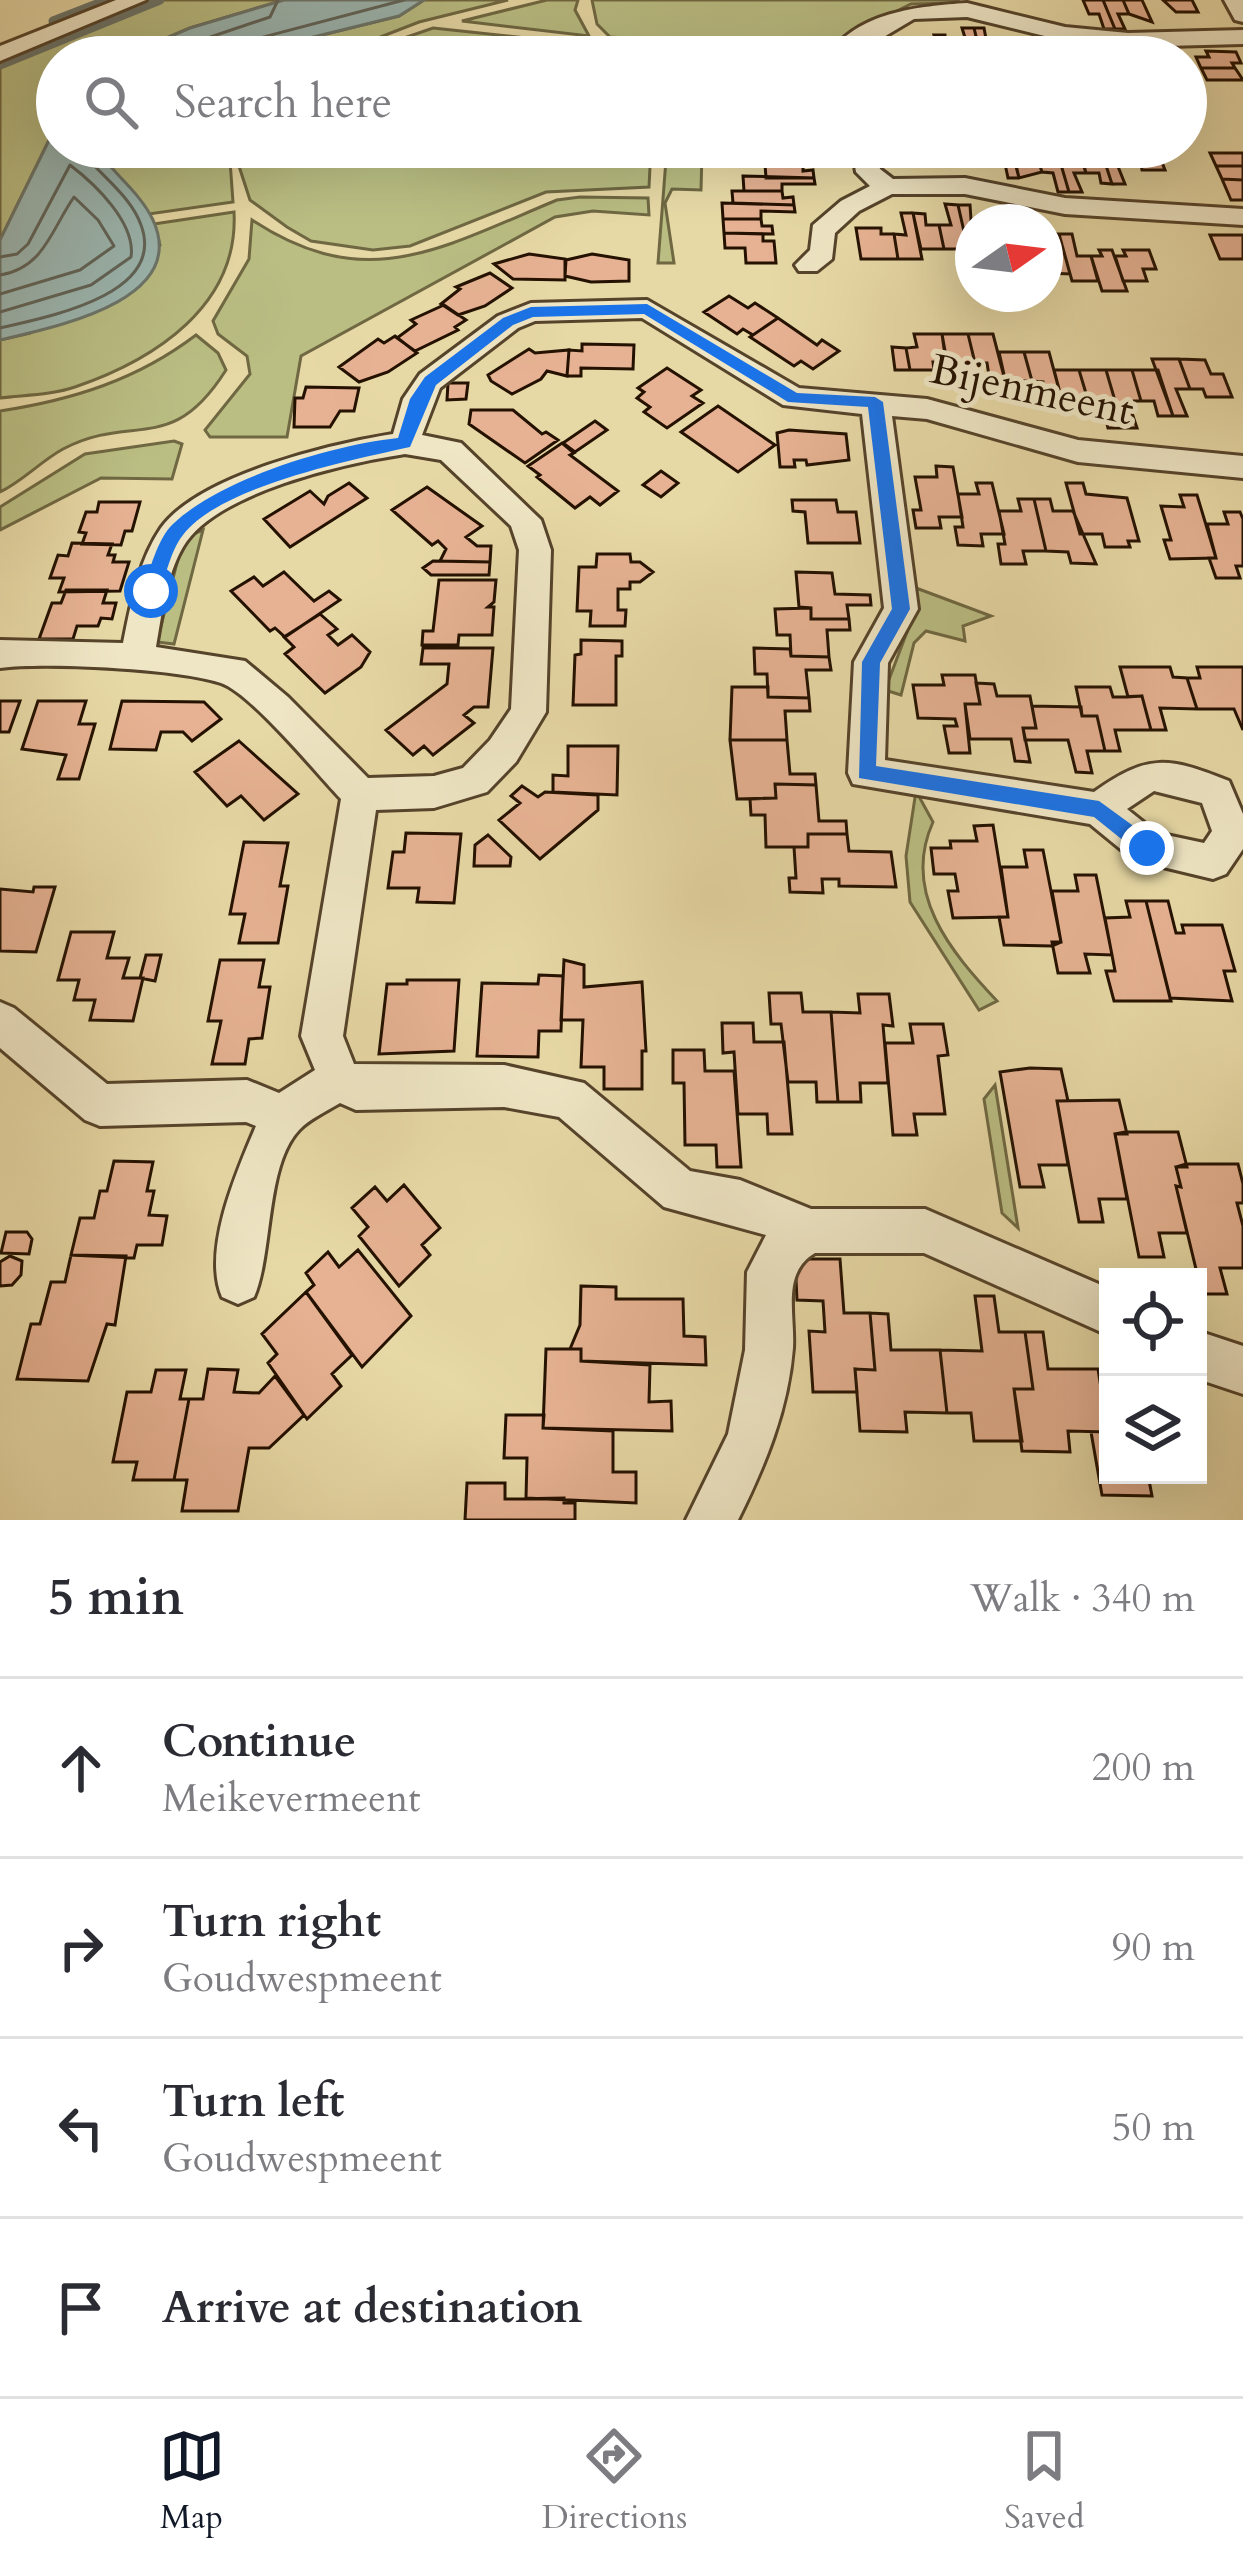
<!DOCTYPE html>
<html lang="en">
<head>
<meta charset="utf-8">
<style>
  :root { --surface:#fff; --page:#f2f2f3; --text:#2b2b33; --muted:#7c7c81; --line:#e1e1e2; --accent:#111827 }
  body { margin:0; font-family:Cardo,serif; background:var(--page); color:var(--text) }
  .controls { position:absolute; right:36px; bottom:36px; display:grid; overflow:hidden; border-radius:0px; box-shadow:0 12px 48px #0002 }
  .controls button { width:108px; height:108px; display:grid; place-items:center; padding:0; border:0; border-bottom:3px solid var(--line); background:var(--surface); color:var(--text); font:60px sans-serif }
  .compass { position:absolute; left:955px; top:204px; width:108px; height:108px; border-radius:50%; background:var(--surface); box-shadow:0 12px 48px #0002; rotate:76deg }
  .stop { position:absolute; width:36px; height:36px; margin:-27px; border:9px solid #1a73e8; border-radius:50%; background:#fff }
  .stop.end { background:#1a73e8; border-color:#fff; box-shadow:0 3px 12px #0008 }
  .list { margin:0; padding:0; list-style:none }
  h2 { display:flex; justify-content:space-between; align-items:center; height:156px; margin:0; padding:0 48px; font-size:51px }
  h2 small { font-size:39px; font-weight:400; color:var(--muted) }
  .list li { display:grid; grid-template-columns:78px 1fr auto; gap:36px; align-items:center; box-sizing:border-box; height:180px; padding:0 48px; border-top:3px solid var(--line) }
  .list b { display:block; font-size:45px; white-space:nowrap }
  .list p { margin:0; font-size:39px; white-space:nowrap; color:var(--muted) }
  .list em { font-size:39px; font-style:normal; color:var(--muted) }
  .icon { flex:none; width:66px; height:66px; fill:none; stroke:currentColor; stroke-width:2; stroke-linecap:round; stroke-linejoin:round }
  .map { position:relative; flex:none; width:1243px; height:1520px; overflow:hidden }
  .search { position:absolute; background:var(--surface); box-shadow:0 12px 48px #0002; left:36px; right:36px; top:36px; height:132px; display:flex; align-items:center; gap:30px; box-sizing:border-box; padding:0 42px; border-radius:66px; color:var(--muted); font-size:45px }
  .sheet { height:876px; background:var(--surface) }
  nav { display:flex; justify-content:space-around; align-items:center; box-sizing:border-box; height:168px; border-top:3px solid var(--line); background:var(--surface); font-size:33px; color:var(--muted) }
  nav a { display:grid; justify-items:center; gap:6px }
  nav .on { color:var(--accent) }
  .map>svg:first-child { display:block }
  .green { fill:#babe83; stroke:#6f6842; stroke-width:3 }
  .water { fill:#9bb7b2; stroke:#6b756b; stroke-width:3 }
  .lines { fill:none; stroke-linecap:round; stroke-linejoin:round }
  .shore { stroke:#606459; stroke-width:3 }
  .stream { stroke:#6b756b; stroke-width:9 }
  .building { fill:#e6b293; stroke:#241100; stroke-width:3 }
  .minor-casing { stroke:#55432a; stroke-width:6 }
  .minor { fill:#efe6c5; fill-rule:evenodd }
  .route { fill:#1a73e8 }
  .labels { text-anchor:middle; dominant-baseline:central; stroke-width:10; stroke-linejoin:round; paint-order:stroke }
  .street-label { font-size:42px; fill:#241100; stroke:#efe6c5 }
</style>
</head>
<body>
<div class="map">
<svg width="1243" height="1520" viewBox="0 0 1243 1520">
  <rect width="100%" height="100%" fill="#e7d9a6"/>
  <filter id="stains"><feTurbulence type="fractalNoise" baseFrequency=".00167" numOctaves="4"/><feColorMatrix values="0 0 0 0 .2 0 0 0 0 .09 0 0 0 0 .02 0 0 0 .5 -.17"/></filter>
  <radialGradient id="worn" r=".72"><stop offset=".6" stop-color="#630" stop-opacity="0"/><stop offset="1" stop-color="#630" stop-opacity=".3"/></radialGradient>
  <!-- green -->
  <path class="green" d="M163,0H284L190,28L122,57H57V124L0,240V66Z
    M424,0H508L419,22L329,57H232L399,16Z
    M547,0H578L575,10L589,36L462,21Z
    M592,0H958L959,3L911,4L833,43V57C757,57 685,42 610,37L597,24Z
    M433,28L601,46L625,57H349Z
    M95,147H229L233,202L149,214Z
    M246,147H651L649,187L546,192L410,246L373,250L311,241L287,227L250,200L238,163Z
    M667,147H701L702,152L701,190L672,189L665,203L674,263H658Z
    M580,197L648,198L649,215L593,211L555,217L301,356L287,437H210L205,430L250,374L247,356L218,334L213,321L249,259L252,220C367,296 443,247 557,200Z
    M234,212C239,306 154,360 75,387C52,395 24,395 0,398V340L30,333L160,245L154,224Z
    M196,335L218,353L226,370C171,457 134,412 63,449C41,461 23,481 0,492V411C72,400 137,380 196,335Z
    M174,441L182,444L172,479L101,478L0,530V507L85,454Z
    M203,530L174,644L157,642L183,539Z
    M916,588L991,616L963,626L965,641L926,631L914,643L901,695L885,690L910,624Z
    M916,791L933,822C901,893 951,952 997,1001L979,1010L910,902L906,856Z
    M995,1085L1018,1228L1002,1213L984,1099Z"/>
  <!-- water -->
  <path class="water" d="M284,0H424L399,16L232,57H122L190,28Z
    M57,124V147H95C112,173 140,192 153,220C190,301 54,327 0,340V240Z"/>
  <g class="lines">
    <!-- shore -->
    <path class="shore" d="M151,57L270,17L278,0
      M242,57L243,47L252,40L404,0
      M0,257L17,254L28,244L70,165C95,184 136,223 131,257L91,285L0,312
      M0,275C44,268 51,230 74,197L98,220L114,246L80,270L0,294
      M0,328C47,317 167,295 141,225C132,199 106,179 88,159L85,147"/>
    <!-- stream -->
    <path class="stream" d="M53,21L107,0
      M0,65L160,0"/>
  </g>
  <!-- building -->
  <path class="building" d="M1083,0H1103L1115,29H1104L1099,14H1089Z
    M1103,0H1123L1129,14H1118L1125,29H1115Z
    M1123,0H1142L1152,22L1129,14Z
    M1163,0H1192L1198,12H1176Z
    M962,28H974L981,57H961L957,44H967Z
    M974,28H984L987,44H998L1002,57H981Z
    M934,35H945L946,44H957L961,57H941Z
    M1206,51L1236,52L1241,63H1232L1235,68H1201L1196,57H1209Z
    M1201,68H1235L1243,80H1207Z
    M752,147H833V151H752Z
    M967,147H989L993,159L971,164Z
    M989,147H1012L1019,178H1008L1004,159H993Z
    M1079,147H1100L1112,184L1101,183L1099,173H1086Z
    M1100,147H1122L1129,164H1117L1125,184H1112Z
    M1122,147H1156L1165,170H1142L1141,164H1129Z
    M764,151H833L834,158L802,157L803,164H765Z
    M1012,151H1035L1042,172L1019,178Z
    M1035,151H1057L1069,192H1058L1053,173L1042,172Z
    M1057,151H1079L1086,173H1074L1082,192H1069Z
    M1210,153H1243V166H1216Z
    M765,164H803V171L813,170L814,178H766Z
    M1216,166H1243V180L1222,179Z
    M743,176L814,178L815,184H782V191H744Z
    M1222,179L1243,180V200H1231Z
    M732,191H782L783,198L793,197L794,205L733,203Z
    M722,203L794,205L795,212L761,211V219H723Z
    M945,204L958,205L968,249H944L939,225H951Z
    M958,205H970L973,249H968Z
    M901,213H913L922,259H898L894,234L906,235Z
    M913,213L925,214L926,225H939L944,249H921Z
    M723,219H761L762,226H772L773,234L724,233Z
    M856,228H881V234H894L898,259H861Z
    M724,233L763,234V241H774L776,263H746L745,248H725Z
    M1047,234H1059L1070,274L1047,273Z
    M1059,234H1072L1077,256H1091L1098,281H1072Z
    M1210,235H1243V259H1220Z
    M1099,250H1112L1127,291H1102L1091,256H1102Z
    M1123,250H1149L1156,269H1143L1147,281H1123L1115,256H1126Z
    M529,254L565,259V280L513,279L494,264Z
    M592,254L629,260V281L591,282L565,276L566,260Z
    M490,273L512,288L485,306L458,315L441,304L460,289L456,287Z
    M729,296L748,308L755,303L778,318L753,335L743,329L737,334L704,312Z
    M444,305L466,320L455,327L458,330L415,351L397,338L416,324L411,320Z
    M778,318L817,345L822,340L839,351L813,369L801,361L794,366L750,337Z
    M914,334H942L947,362H933L934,370H910L906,348L917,347Z
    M942,334H968L975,363H959L961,370H947Z
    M968,334H993L1007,388H991L987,363H975Z
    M395,336L417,353L388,372L359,382L339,367L378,339L384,343Z
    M582,344L634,345L633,369L581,368V376H567L569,350L582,351Z
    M892,347L906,348L910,370H895Z
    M529,349L535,353L569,350L567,376L547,371L541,379L512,394L491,381L488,375Z
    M999,352H1024L1032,381H1017L1019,388H1007Z
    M1024,352H1049L1064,408H1049L1043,382L1032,381Z
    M1152,359H1179L1190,389H1176L1187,416H1173Z
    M1179,359L1205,360L1211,374H1223L1232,397H1206L1203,389H1190Z
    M667,368L701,390L692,396L703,403L667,428L644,412L650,407L637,398L644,392L638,388Z
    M1054,370H1079L1088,400H1073L1076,408H1064Z
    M1079,370H1106L1123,428H1108L1101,400H1088Z
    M1106,370H1132L1141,401H1128L1137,428H1123Z
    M1132,370H1158L1173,416H1158L1154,401H1141Z
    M448,383H468L466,399L447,400Z
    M306,387L359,388L354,411H340L330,427H294L295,398H303Z
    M718,406L775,445L738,472L681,432Z
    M471,410H513L542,434L546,432L558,440L525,463L469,424Z
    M595,421L607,430L575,452L563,443Z
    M789,430L846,434L849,460L807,465L806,460H794L795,467H780L777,433Z
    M562,443L574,453L570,455L618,491L600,505L590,497L575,508L537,477L540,475L528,466Z
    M936,466L953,467L962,517H939L941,528H916L913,510H921L915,477H937Z
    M661,471L678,483L661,497L643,485Z
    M349,483L367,498L290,547L264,519L310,491L324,504L328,496Z
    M976,483H992L1004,534H981L983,546L958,545L955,527H963L958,494H979Z
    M1066,483H1083L1086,494L1127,498L1139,541H1128L1130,547H1105L1102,534H1080Z
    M427,487L482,526L466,537L477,546H491L490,562L440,561L446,549L438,541L432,545L392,510Z
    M1180,495H1197L1216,558L1170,559L1164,540H1171L1161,506L1184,507Z
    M1018,499H1034L1046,551H1023L1026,564H1001L998,544H1005L999,511H1021Z
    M1034,499H1050L1053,511H1073L1096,564L1071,563L1068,552L1046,551Z
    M792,500H836L838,512H856L860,543H808L805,512L793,511Z
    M99,502H140L132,531H125L121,545L82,544L86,533L79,532L86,512H97Z
    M1224,512H1240L1243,519V566H1236L1240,578H1216L1209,558H1216L1207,524H1228Z
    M72,543L112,544L108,555H115L113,562H129L120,591L59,592L64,578H50L58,555L68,556Z
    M597,554H630L631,562H640L653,572L640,582H630V589H618V610H626L625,626H590L591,611H577L579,567H596Z
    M433,561L490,562L489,575H431L423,568Z
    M284,572L314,601L329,591L340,600L285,637L275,628L270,631L231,591L254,577L263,586Z
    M796,572L832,573L835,594L870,595L871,605H847L849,619H811V608L799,607Z
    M439,580H496L494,602L488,607H494L492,635H459L458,645H422L423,631H433Z
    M66,590H107L103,603H116L112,619L101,618L98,626H77L73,639H39L52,603H61Z
    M811,608V619H849L850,630H827L829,657L791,656L790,635H777L775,609Z
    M320,614L337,629L328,635L338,645L352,635L370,652L361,667L325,693L285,654L294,647L284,637Z
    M581,640L622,641V656H616V705H573L575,655L581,654Z
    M423,648H493L488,707H474L464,715L474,723L433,755L424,746L413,755L386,730L447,684L449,664H421Z
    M754,648L790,649L791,656L829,657L831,670H806L809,698L768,697L767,674H755Z
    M1120,667H1170L1173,677L1187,678L1197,709L1160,708L1166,730H1151L1142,696L1128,697Z
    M1197,667H1243V730L1234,709H1197L1187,678H1200Z
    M942,675H975L980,704H965L970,753H949L944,726H957L955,719L918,718L913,685H944Z
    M976,683L994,684L997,696H1030L1036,728H1023L1030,762L1015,761L1011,739H970L965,704H980Z
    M732,687H768V697L809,698L810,711H785L787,740H730Z
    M1076,687H1110L1113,697L1142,696L1151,730H1115L1120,751H1105L1097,716H1082Z
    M0,701H20L9,732H0Z
    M38,701H86L79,724H95L79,779H58L66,755L22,749Z
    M122,701L204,702L221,719L192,741L183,732H161L156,750L110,749Z
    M1032,706L1081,707L1082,716H1097L1105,751H1087L1092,773L1076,772L1068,740H1025L1023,728H1036Z
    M730,740H787L790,774H815L816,785L775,784L776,798L737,799Z
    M239,741L298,794L264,820L241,796L227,806L195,772Z
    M568,746H618L617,795L553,792V775L568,776Z
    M775,784L816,785L819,821H846L847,834H808V847H766L765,815H751L750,799L776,798Z
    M522,786L538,797L545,792L598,795V810L540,859L499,820L520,803L511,796Z
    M993,825L1008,917L953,918L948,891H958L955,874H934L931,848H951L950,841H977L974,826Z
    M406,833L461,834L454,903L417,902L419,888H388L393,852H404Z
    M808,834H847L849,851L891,852L896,887L839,886V879H822L823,893L790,892L789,878H796L794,847H808Z
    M488,835L511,857L510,866H474L475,845Z
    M244,842L288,843L280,886H288L278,943H239L245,914H230Z
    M1024,850H1043L1061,942L1052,946L1004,945L999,917H1008L1001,867H1027Z
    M1075,875H1096L1112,955L1085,954L1090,973H1058L1052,942H1061L1052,891H1078Z
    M34,887H55L36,952L0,951V889L33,892Z
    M1126,901H1146L1171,1001H1114L1106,971H1115L1105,918L1130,917Z
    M1146,901H1168L1176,933H1184L1182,925H1222L1235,971H1224L1232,1001L1170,998Z
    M71,932H114L107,958H129L123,978H143L133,1021L90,1020L95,1000H74L79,980H58Z
    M146,955H161L155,981L140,978Z
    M220,960H264L259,987H270L262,1038L249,1039L245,1064H212L221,1021H208Z
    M564,960L584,965V987L642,982L646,1051H642V1089H604V1067H581L583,1020H561Z
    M539,975L563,976L561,1031H539L538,1057L477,1056L482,983L538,984Z
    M407,980H459L454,1051L379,1054L387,984H407Z
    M769,993H801L803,1012H831L838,1102H817L816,1082H788L781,1024H771Z
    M858,994H889L893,1026L883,1025L888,1083H860L861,1102H838L831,1012L860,1013Z
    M722,1023H753L754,1042H784L792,1134H768L767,1114H738L734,1052L723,1053Z
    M910,1024H943L948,1055L938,1056L945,1114H914L917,1135H893L885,1043H913Z
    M673,1050H704L705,1071H734L741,1167H717L716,1145H685L684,1083H673Z
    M1030,1068L1061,1069L1068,1101H1057L1068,1165H1039L1044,1187H1020L1000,1072Z
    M1119,1100L1127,1134H1115L1127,1199H1099L1103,1222H1079L1057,1101Z
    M1125,1132H1178L1187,1167H1176L1181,1187L1176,1186L1187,1233H1159L1164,1257H1139L1115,1134Z
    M114,1161L153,1162L147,1191H154L149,1215L167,1216L162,1245H137L134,1258L71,1255L80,1218H94L100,1191H107Z
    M1186,1164H1238L1243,1184V1203H1237L1243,1226V1268H1220L1227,1294H1202L1176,1186L1181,1187L1176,1167Z
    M404,1185L440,1228L422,1245L430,1255L399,1286L359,1236L368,1227L352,1208L375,1187L387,1201Z
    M6,1232H27L32,1239L29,1254L1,1253Z
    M358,1250L411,1316L362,1367L306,1292L314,1285L306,1273L328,1252L339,1267Z
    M71,1255L126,1256L115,1325L107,1324L88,1381L17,1379L31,1324H40L51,1282H65Z
    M10,1256L22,1261L21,1275L12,1285L0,1286V1262Z
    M795,1259H840L844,1313H870L875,1370L855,1369L857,1392H813L809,1331L825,1332L823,1301L797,1300Z
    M581,1286L616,1287V1299H683L684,1336L705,1337L706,1365L581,1361V1349H570L580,1325Z
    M306,1292L352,1355L332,1374L341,1386L307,1419L268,1363L277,1354L262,1334Z
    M975,1296H994L999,1332H1025L1033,1389H1014L1022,1441H974L971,1413H947L940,1350L982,1351Z
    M870,1313L888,1314L891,1350H940L947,1413L905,1412L907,1432L860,1431L855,1369L875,1370Z
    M1025,1332H1043L1048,1369H1098L1108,1432L1068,1431L1070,1452L1022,1451L1014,1389H1033Z
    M546,1349H581V1361L650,1365L649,1402L671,1401L672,1431L543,1428Z
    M208,1369L238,1370L234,1392L259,1393L275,1376L304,1415L269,1448H249L238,1511H182L187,1480H174L189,1399H203Z
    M156,1370H186L180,1399H189L174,1480H133L137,1462H113L127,1392H151Z
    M506,1415H544L543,1428L613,1431V1472H636V1503L526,1498L527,1458H504Z
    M1091,1432H1108V1475H1148L1152,1496L1102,1495Z
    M467,1483H505V1499L564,1498V1503H575V1520H465Z"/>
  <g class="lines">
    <defs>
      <path id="minor" d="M116,0H146L0,61V46Z
        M1224,0H1243V22L1235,20Z
        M967,3L1065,27L1128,33L1243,30V44L1128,47L1065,41L967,17L914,19L850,57H828C855,12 920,6 967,3Z
        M852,147H876L880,169L893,179L965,178L1065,198L1243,209V225L1065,214L965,194H892L859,211L835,233L832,259L817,271H799L795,265L810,250L813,225L841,201L870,186L856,172Z
        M647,300L799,388L927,399L1078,440L1243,456V478L1078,462L927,419L892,416L918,609L888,663L885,760L1094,792C1149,753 1168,757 1229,781L1243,814V849L1226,874L1213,879L1134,860L1090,824L853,784L848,773L854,662L884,608L862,414L783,405L642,318L535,321L518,328L440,388L422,435L461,443L541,520L551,550L546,712L516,762L487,792L434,808L376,810L343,1036L354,1064L504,1065L584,1083L690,1171L740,1180L811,1209H925L1108,1288V1335L924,1253H815C781,1273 795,1314 793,1348C788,1411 765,1465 738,1520H686L728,1434L745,1350L747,1272L766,1235L664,1207L559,1117L504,1107L356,1110L340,1103C327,1111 309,1119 299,1130C265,1166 273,1253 254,1297L238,1304L222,1297C202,1250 237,1171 256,1126L246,1122L100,1126L85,1120L0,1048V1002L14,1008L107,1084L247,1080L279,1093L315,1070L301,1036L341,799C316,773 252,694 221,683C179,669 46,662 0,668V640L123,643C131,604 138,562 161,528C199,475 331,444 393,434L403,399L420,374L498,316L531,303ZM405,454L441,460L511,526L519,550L511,709L490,740L463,768L434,776L368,778L288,697L245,661L156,647C162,614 166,576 183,547C215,492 346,463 405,454ZM1154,791L1202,803L1212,831L1204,843L1157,833L1127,809Z
        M1198,1331L1243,1346V1394L1198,1379Z"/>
    </defs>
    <!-- minor casing -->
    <use href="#minor" class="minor-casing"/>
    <!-- minor -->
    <use href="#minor" class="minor"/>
  </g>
  <!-- route -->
  <path class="route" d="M647,304L797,393L875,397L883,402L910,609L880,663L876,766L1099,801L1154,841V854H1140L1094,817L859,778L862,662L892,609L868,407L788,402L644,314L533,317L513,325L436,385L410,447C352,460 220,486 183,535C170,551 166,578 157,596H144L142,591C150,571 157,539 173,524C221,478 333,445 398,438L410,399L425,377L503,318L531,307Z"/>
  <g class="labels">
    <!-- street labels -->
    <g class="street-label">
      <text transform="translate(1032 390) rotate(12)">Bijenmeent</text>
    </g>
  </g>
  <rect width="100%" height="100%" filter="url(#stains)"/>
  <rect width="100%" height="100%" fill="url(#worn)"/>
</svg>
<div class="controls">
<button><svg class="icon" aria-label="locate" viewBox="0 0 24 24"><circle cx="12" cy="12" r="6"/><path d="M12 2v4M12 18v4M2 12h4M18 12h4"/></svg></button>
<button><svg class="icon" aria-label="layers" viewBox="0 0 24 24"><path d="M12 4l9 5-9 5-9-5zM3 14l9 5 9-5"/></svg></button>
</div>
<svg class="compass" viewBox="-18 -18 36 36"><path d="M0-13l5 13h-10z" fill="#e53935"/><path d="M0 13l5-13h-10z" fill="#7c7c81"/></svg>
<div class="stop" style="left:151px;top:591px"></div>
<div class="stop end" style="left:1147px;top:848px"></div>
<div class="search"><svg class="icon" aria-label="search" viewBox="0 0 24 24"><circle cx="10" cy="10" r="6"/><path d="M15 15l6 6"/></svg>Search here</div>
</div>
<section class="sheet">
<h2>5 min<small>Walk · 340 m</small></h2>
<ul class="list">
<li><svg class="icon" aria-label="ahead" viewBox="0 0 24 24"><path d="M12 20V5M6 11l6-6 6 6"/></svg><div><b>Continue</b><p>Meikevermeent</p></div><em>200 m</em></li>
<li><svg class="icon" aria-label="right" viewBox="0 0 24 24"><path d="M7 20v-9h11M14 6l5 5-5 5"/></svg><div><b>Turn right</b><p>Goudwespmeent</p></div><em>90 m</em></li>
<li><svg class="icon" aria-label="left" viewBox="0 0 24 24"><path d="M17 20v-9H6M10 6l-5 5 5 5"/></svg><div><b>Turn left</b><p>Goudwespmeent</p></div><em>50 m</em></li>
<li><svg class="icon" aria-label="arrive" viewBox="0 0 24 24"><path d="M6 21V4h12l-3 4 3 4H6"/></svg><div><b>Arrive at destination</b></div></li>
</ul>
</section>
<nav>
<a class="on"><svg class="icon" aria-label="map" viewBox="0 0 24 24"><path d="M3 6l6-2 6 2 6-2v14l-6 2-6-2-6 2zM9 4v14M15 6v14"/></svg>Map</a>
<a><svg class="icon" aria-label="directions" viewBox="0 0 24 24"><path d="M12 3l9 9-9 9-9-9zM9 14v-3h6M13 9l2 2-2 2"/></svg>Directions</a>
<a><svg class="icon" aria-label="saved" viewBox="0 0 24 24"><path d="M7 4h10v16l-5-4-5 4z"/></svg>Saved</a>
</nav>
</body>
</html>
